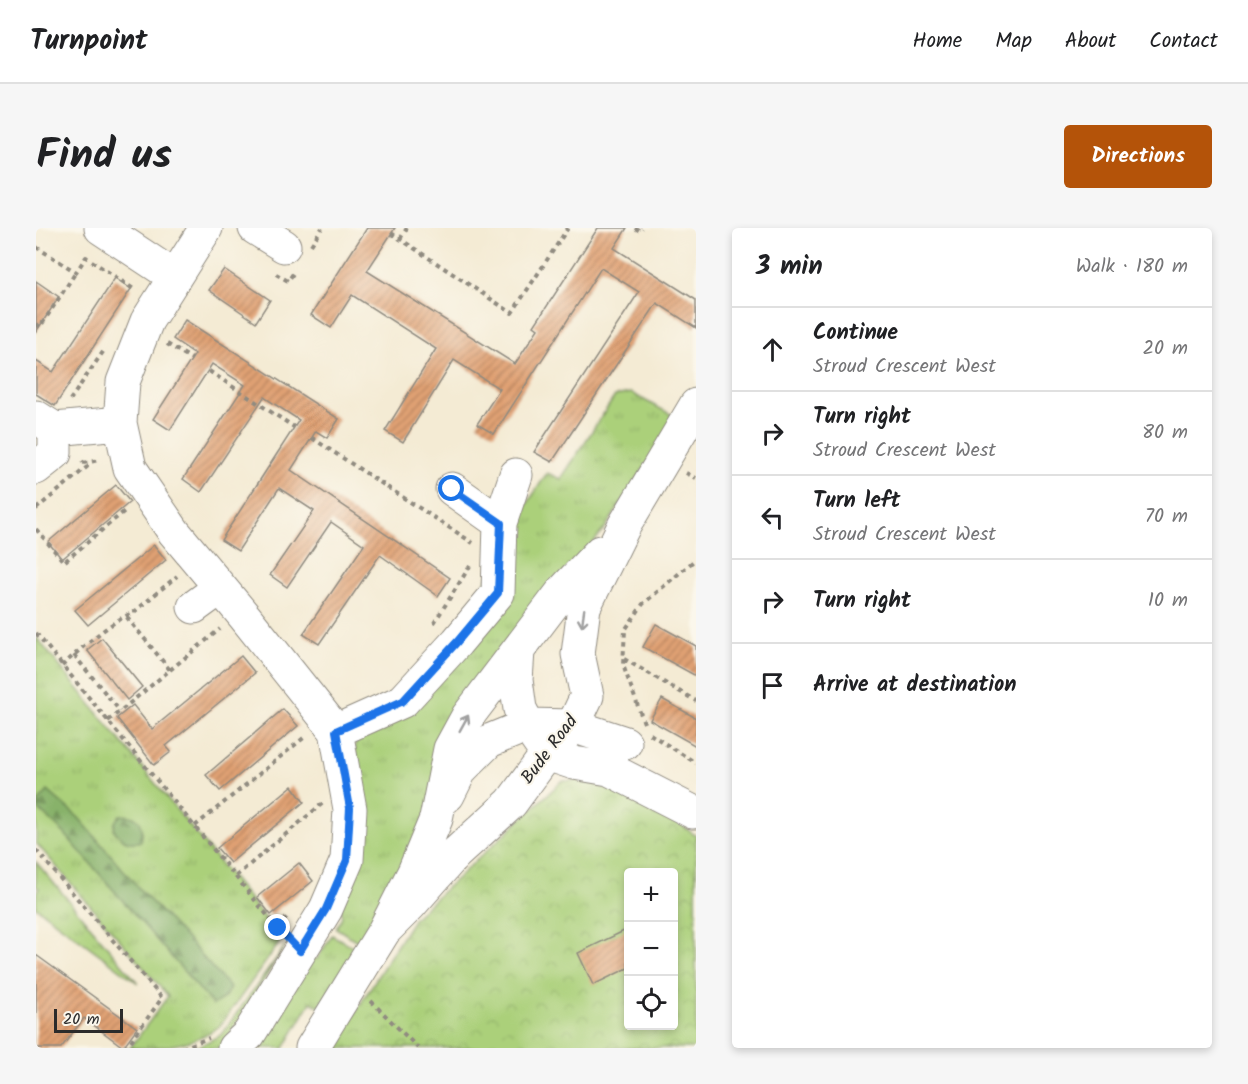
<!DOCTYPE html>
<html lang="en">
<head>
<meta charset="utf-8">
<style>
  :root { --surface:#fff; --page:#f6f6f6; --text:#202124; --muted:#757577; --line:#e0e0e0; --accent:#b45309 }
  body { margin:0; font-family:Kalam,sans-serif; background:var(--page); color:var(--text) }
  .controls { position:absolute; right:18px; bottom:18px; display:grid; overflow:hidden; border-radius:6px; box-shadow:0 3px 9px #0003 }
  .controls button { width:54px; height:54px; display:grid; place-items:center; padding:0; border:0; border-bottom:2px solid var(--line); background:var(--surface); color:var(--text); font:30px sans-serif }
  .scale { position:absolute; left:18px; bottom:15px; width:69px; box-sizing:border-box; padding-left:6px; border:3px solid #2b2b2b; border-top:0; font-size:16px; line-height:21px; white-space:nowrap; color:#2b2b2b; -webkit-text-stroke:4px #fbf7ec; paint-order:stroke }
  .stop { position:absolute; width:18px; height:18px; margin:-14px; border:4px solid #1a73e8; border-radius:50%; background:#fff }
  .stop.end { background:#1a73e8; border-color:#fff; box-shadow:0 2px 6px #0008 }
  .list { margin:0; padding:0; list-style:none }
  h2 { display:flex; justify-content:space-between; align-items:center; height:78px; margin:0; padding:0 24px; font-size:26px }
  h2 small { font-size:20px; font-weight:400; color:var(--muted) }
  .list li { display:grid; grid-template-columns:39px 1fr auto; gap:18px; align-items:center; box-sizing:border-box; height:84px; padding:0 24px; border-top:2px solid var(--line) }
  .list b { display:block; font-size:22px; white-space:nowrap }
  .list p { margin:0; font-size:20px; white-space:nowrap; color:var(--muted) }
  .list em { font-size:20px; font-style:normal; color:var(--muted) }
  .icon { flex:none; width:33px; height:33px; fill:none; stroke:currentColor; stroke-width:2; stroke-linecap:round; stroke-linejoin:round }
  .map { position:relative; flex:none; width:660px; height:820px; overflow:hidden; border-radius:6px }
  header { display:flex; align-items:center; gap:36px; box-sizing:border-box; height:84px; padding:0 30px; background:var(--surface); border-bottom:2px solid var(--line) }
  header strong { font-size:28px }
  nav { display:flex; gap:33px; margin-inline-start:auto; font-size:21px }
  .intro { display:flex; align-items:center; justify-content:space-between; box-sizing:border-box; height:144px; padding:0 36px }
  h1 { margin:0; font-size:42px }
  .button { padding:15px 27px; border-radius:6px; background:var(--accent); color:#fff; font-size:21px; font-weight:700 }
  main { display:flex; gap:36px; padding:0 36px }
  aside { flex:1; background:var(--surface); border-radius:6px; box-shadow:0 3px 9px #0003 }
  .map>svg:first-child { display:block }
  .grass { fill:url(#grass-tufts); stroke:#6b7e52; stroke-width:1.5 }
  .forest { fill:url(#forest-firs); stroke:#5a6e4a; stroke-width:1.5 }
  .park { fill:url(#park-crowns); stroke:#6b7e52; stroke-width:1.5; fill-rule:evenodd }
  .building { fill:url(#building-hatch) }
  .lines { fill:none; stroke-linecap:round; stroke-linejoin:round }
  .minor-casing { stroke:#908b80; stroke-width:35 }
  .path { stroke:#908b80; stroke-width:4; stroke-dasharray:4.5 4.5; stroke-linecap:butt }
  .minor { stroke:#fff; stroke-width:33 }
  .oneway { stroke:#a0a0a0 }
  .route { stroke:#1a73e8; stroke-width:8 }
  .labels { text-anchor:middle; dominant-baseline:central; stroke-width:4.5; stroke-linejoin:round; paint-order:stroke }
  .street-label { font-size:18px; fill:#2b2b2b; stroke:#fbf7ec }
</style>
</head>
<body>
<header>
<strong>Turnpoint</strong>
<nav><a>Home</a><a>Map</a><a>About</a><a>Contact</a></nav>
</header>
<div class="intro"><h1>Find us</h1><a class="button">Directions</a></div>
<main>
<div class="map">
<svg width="660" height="820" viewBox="0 0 660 820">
  <defs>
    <pattern id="grass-tufts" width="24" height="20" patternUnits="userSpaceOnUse" patternTransform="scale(1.5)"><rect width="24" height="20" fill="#abd07a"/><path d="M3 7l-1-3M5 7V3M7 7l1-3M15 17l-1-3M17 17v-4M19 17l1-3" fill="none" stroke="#93b36a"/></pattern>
    <pattern id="forest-firs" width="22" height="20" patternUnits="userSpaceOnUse" patternTransform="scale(1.5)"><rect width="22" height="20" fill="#88b26a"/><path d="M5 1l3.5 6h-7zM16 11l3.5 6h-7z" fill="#6f9157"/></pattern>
    <pattern id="park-crowns" width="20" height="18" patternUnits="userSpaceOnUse" patternTransform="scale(1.5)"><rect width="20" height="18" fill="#abd07a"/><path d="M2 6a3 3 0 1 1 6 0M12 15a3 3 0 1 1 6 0" fill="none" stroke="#93b36a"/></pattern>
    <pattern id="building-hatch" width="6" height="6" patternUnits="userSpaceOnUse" patternTransform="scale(1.5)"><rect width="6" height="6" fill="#e0a173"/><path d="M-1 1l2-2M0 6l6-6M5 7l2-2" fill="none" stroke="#b6835f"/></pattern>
  </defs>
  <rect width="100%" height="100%" fill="#fbf7ec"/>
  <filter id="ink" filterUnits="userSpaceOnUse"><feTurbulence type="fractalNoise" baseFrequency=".0167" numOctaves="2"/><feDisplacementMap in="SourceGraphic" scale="12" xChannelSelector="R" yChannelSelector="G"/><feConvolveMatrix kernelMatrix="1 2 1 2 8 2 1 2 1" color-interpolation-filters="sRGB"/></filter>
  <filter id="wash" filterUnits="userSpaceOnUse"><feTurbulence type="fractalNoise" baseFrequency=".008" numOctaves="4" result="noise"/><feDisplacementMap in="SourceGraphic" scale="24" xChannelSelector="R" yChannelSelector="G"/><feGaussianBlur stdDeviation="1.35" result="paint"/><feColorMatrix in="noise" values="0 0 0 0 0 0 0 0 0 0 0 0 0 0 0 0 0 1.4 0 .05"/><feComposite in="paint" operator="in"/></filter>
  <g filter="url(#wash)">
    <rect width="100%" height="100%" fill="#f4ebd4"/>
    <!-- grass -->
    <path class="grass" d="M595,165L642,190L569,300L441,461L379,616L324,715L300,700L306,688L303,677L320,511L400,453L479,295L511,245L525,251L579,168Z
      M0,409L246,711L184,798C156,818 127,820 94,820L132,768L0,615Z
      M0,634L102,755L0,679V665L3,660L0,658Z
      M296,707L319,720L284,779L275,774L248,820H213L271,732L281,731Z
      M250,717L185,820H159L185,807Z"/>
    <!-- forest -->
    <path class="forest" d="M12,563L43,590L108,666L150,710L194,760L188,770L177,777L28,605L3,582V573Z
      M84,587C103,587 109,594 105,613C93,617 86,612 78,602L79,594Z"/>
    <!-- park -->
    <path class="park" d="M567,551L617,576L660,608V820H297L378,690L526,553ZM592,644H638V798H592Z"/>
    <g id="blocks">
      <!-- building -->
      <path class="building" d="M331,0H359L331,43L479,136L502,101L498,98L562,0H591L578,20L660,72V100L621,75L516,234L498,224L603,64L565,40L458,206L441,196L464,161L418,132L367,214L349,203L400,121L316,67L295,100L275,87Z
        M188,41L234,72L220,94L173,62Z
        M79,50L95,61L19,178L0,166V133L17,144Z
        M0,53L23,69L0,104Z
        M149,92L303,191L291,210L280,203L255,242L414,350L402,368L344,327L283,416L267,406L328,317L295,294L251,359L234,347L278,283L243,260L202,323L185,312L263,192L228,169L165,264L147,251L209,157L176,136L134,202L117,191L159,126L137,111Z
        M80,257L94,274L26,331L12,314Z
        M118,317L130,332L52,397L39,382Z
        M620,396L660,418V448L607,419Z
        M66,410L106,459L91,472L51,422Z
        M205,428L219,445L130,518L135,524L118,537L81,490L97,477L116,501Z
        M626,471L660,490V518L614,492Z
        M247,481L262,498L184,563L170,547Z
        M256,558L268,574L194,635L181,620Z
        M263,635L277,653L235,687L221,669Z
        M592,701V740L557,757L542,725Z
        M0,727L101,800L87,819L48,790L25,820H0Z"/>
    </g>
  </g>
  <g filter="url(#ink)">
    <use href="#blocks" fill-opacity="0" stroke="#908b80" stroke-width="1.5"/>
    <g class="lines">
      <defs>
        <path id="minor" d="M65,0L139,49
          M170,0L111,93L87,154L84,195L94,240L138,304L209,389L300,503L314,581L311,632L290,681L213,806L198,820
          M219,0L248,18
          M0,189L19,201L84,195
          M0,240L19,225V201
          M416,261L464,295
          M158,379L184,360
          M482,423L480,452L484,481L497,506L511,526L538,535L573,541L657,584
          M300,503L367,473L421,414L462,365L464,295L480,247
          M412,567L425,541L453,513L492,497L537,498L589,515
          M348,703L374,677L419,626L475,575L511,526L537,498L551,468L542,426L548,379L588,298L660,177
          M276,820L348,703L378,644L400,591L414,521L432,488L527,363L564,324"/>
      </defs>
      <!-- minor casing -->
      <use href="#minor" class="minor-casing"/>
      <!-- path -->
      <path class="path" d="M599,0L604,3L606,0
        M355,5L476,85L532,0
        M364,11L371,0
        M275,17L286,0
        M0,19L40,44L50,29L99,62
        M240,46L252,53L258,44
        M0,96L4,99L40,44
        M131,116L156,131
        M173,143L258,199
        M34,172L69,121
        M276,210L437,315
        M47,235L64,232
        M650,245L660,250
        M0,281L51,239L46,233
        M0,301L28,334L91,281
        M398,395L434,338
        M0,405L245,704
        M38,427L84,483
        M588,431L660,473
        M26,438C42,423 77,391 97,385L141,348
        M134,442L184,401
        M72,493L134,442L89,387
        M608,495L587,437L589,402L607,376L660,331
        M614,506L660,535
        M159,598L270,508
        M0,622L126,770L90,820
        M200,648L287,575
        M242,700L252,688
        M335,773L382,820
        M146,820L173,810"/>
      <!-- minor -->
      <use href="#minor" class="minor"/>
    </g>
    <!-- one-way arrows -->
    <defs><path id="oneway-shaft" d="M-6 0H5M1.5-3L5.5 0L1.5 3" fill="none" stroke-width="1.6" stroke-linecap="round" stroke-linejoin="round" transform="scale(1.5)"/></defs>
    <g class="oneway">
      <use href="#oneway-shaft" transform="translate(547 390) rotate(98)"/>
      <use href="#oneway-shaft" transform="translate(428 495) rotate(-61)"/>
    </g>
  </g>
  <g class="lines" filter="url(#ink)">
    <!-- route -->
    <path class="route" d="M242,700L264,723L290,681L311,632L314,580L300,503L367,473L421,414L462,365L465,295L416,261"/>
  </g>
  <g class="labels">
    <!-- street labels -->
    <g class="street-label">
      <text transform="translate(514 522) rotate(-53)">Bude Road</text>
    </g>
  </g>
</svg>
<div class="controls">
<button>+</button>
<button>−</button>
<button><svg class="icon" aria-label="locate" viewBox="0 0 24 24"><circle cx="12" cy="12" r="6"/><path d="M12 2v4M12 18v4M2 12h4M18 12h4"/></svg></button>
</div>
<div class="scale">20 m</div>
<div class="stop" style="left:416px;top:261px"></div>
<div class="stop end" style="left:242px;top:700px"></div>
</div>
<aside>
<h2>3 min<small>Walk · 180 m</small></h2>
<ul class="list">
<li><svg class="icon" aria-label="ahead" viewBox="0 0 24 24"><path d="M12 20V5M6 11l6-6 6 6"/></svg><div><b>Continue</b><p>Stroud Crescent West</p></div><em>20 m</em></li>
<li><svg class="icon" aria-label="right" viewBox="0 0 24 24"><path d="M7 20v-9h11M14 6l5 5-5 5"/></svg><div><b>Turn right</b><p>Stroud Crescent West</p></div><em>80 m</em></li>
<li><svg class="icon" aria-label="left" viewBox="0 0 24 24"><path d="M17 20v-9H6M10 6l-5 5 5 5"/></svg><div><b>Turn left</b><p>Stroud Crescent West</p></div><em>70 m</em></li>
<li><svg class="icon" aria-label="right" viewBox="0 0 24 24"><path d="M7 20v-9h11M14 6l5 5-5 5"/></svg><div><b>Turn right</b></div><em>10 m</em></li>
<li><svg class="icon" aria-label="arrive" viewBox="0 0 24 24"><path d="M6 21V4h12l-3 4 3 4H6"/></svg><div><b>Arrive at destination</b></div></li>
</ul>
</aside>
</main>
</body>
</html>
